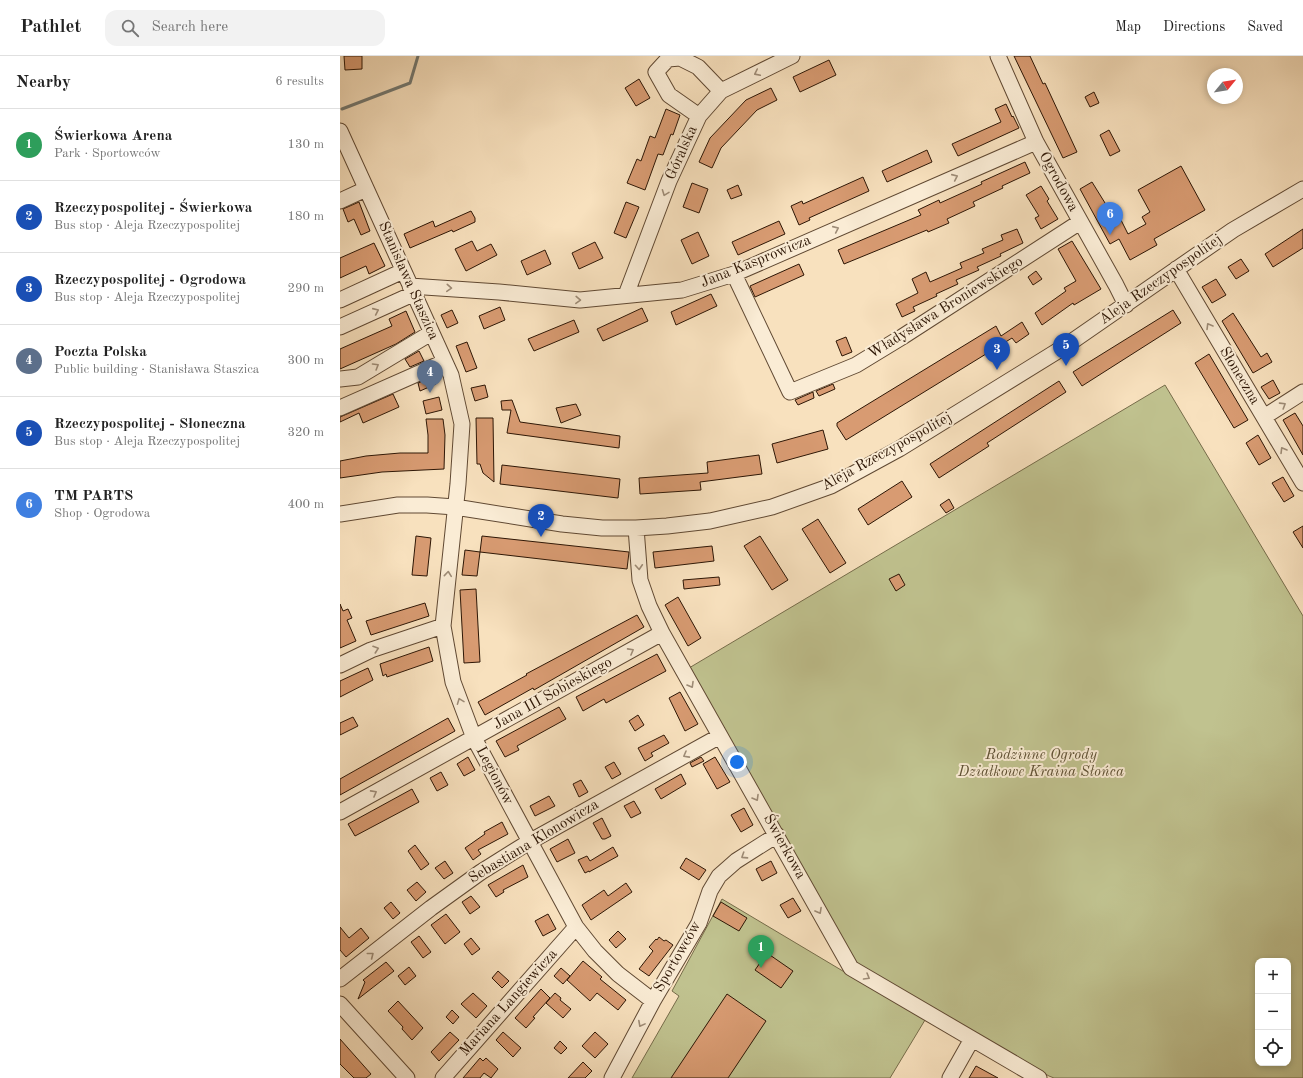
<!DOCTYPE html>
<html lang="en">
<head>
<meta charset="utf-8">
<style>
  :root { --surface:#fff; --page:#f2f2f2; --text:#222; --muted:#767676; --line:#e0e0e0; --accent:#d93025 }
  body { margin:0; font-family:"Old Standard TT",serif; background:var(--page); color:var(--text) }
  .controls { position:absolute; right:12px; bottom:12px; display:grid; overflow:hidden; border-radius:8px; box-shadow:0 2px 6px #0003 }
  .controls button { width:36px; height:36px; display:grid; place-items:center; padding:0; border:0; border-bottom:1px solid var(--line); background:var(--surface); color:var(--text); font:20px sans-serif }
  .compass { position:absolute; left:867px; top:12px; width:36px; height:36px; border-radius:50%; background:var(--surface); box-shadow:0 2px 6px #0003; rotate:60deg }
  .you { position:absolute; left:397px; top:706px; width:14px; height:14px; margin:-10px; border:3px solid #fff; border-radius:50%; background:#1a73e8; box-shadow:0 0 0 6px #1a73e833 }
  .badge { display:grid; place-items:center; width:26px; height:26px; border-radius:50%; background:var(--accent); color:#fff; font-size:13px; font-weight:700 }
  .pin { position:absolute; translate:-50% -33px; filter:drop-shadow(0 1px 2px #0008) }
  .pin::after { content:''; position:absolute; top:21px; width:14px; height:12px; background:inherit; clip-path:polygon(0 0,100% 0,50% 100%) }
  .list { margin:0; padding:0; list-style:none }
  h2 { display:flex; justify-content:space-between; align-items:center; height:52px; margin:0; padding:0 16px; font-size:17px }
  h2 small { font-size:13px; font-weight:400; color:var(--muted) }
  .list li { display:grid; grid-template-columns:26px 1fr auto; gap:12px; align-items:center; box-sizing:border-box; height:72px; padding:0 16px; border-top:1px solid var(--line) }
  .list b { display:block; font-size:15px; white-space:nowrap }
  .list p { margin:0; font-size:13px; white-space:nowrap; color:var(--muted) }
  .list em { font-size:13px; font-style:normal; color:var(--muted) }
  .icon { flex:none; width:22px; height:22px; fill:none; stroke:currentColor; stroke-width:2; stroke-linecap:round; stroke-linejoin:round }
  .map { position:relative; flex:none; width:963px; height:1022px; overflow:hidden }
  header { display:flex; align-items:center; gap:24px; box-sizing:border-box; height:56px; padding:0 20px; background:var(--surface); border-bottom:1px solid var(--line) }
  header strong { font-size:19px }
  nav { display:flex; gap:22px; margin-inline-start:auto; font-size:14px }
  .search { width:280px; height:36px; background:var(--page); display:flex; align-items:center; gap:10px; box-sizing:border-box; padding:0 14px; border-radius:12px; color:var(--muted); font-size:15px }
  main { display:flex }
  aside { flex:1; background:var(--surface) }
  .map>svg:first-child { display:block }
  .green { fill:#c0c28f; stroke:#766c4a; fill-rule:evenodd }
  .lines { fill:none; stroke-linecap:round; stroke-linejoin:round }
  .stream { stroke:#737972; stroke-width:3 }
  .building { fill:#d89b72; stroke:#2d1605 }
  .minor-casing { stroke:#604933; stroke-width:17 }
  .minor { stroke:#faecd5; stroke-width:15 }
  .oneway { stroke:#9e8c77 }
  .labels { text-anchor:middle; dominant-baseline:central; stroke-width:4; stroke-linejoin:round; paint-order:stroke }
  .street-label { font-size:15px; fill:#2d1605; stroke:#faecd5 }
  .park-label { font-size:15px; font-style:italic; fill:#605235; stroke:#faecd5 }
</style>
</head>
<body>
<header>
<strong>Pathlet</strong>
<div class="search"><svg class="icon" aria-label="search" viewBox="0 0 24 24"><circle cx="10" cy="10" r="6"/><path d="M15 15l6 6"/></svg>Search here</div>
<nav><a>Map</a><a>Directions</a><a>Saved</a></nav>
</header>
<main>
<aside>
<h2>Nearby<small>6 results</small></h2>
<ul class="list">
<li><span class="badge" style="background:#2e9e5b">1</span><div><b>Świerkowa Arena</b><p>Park · Sportowców</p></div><em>130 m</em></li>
<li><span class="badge" style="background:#1a4fb4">2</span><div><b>Rzeczypospolitej - Świerkowa</b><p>Bus stop · Aleja Rzeczypospolitej</p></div><em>180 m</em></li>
<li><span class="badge" style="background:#1a4fb4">3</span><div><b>Rzeczypospolitej - Ogrodowa</b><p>Bus stop · Aleja Rzeczypospolitej</p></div><em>290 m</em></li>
<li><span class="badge" style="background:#5c6f8a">4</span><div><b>Poczta Polska</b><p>Public building · Stanisława Staszica</p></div><em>300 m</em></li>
<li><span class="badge" style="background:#1a4fb4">5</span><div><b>Rzeczypospolitej - Słoneczna</b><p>Bus stop · Aleja Rzeczypospolitej</p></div><em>320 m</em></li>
<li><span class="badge" style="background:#3f7fe0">6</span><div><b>TM PARTS</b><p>Shop · Ogrodowa</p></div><em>400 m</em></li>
</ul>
</aside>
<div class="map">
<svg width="963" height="1022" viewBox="0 0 963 1022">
  <rect width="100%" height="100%" fill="#f8e1be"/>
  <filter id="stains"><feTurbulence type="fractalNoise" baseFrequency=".005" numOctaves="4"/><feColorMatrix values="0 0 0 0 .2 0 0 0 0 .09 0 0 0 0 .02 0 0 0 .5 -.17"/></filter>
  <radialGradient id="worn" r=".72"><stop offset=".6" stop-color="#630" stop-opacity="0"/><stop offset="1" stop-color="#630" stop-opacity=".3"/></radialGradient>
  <!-- green -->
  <path class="green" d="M825,329L963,560V1022H714L709,1020L514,909L349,612ZM918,905H948V1007H918Z
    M382,843L585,964L550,1022H292L339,940L332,935Z"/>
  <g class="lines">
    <!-- stream -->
    <path class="stream" d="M2,53L70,27L78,0"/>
  </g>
  <!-- building -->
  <path class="building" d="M4,0H22V13L5,14Z
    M674,0H690L703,28L705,27L737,96L723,102Z
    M489,4L496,19L460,36L453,21Z
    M299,23L310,42L296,50L285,32Z
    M431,32L437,44L417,54L381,92L372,112L359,106L370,82L406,44Z
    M754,36L759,47L750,51L745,41Z
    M666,48L672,61L673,60L679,72L618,100L612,88L661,66L655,53Z
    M326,53L340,59L333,79L331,78L323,99L318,98L305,134L287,127L297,103L301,105L310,80L315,82Z
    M769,74L780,95L770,100L760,79Z
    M587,94L592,106L547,126L542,115Z
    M685,106L690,117L662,130L663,132L633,146L635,150L607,163L609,167L588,176L587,174L504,208L498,194L581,159L578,154L599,144L600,147L642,128L641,126Z
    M841,110L865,154L814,183L817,189L790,204L779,183L770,188L740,133L752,126L770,155L775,152L788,178L806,168L802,161L810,156L798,134Z
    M523,121L529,135L469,162L470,164L459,169L451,150L462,145L463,148Z
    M352,127L368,133L359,157L343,151Z
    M398,129L402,139L391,143L387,134Z
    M701,130L709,143L707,145L718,163L701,173L695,162L699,160L686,139Z
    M19,146L30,175L21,179L14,163L8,166L3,153Z
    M286,146L299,151L286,182L274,177Z
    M131,155L135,162V166L113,176L112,174L70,192L64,178L93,165L95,171Z
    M439,165L445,178L398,199L392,186Z
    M677,173L683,187L660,198L661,200L637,211L639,214L616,224L618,228L596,238L597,240L573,251L575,255L562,261L556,248L578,237L572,223L586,216L590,226L622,212L620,207L644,197L642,193L663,184L661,179Z
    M963,173V192L933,211L925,198Z
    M358,176L369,200L352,208L341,184Z
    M132,185L137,195L151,188L157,199L126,215L115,193Z
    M732,185L761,233L734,249L733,247L702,269L695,257L726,235L724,232L736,225L718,193Z
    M255,186L263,202L239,213L232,197Z
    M34,187L45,210L29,218L26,210L0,222V202Z
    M205,194L211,208L187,219L181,205Z
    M901,203L909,215L896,223L888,211Z
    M459,208L464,219L415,241L410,230Z
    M696,215L702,223L693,229L688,221Z
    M876,223L886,239L872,247L862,231Z
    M371,238L377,250L336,269L331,256Z
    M160,251L165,264L144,273L139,260Z
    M302,252L308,265L263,285L257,273Z
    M112,254L118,267L107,272L101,259Z
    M833,254L841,267L742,330L733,316Z
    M66,255L75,276L56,288L0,313V293L52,270L49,263Z
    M893,257L921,301L927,297L932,306L913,317L882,265Z
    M234,264L239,276L194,295L188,283Z
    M682,266L689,278L676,287L672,282L506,384L497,370V367L656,270L661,280Z
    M506,281L512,296L502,300L496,285Z
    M127,286L137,312L126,316L116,290Z
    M79,295L84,305L70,311L65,303Z
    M869,298L908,364L894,372L855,307Z
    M94,320L96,328L80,335L78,327Z
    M933,324L940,337L929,343L921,331Z
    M719,325L726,336L647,387L649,390L599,422L590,408Z
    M493,328L495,333L479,340L476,335Z
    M145,329L148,341L135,345L131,332Z
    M473,336L474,342L458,349L455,344Z
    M53,338L59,351L23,367L19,357L0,366V361Z
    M99,341L102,354L86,358L83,345Z
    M172,344L180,366L280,380L279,392L167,377L171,354H162L161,345Z
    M236,348L241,359L221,367L216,352Z
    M955,357L963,370V399L943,364Z
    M136,362H153L154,426L143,417L140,408H137Z
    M86,363H103L105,379L104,413L42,416L0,422V405L26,400L60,397H88V379Z
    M483,374L488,393L437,407L432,388Z
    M918,379L931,402L919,409L906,387Z
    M419,399L422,418L360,426L361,434L300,438L299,422L368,417L367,406Z
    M162,409L280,423L278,442L160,428Z
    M943,421L954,440L944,446L932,427Z
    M562,425L572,441L528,469L518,453Z
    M609,443L614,452L606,457L600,449Z
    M478,463L506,507L490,517L462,473Z
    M963,470V492L953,476Z
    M76,480L91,482L87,520L72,519Z
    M142,480L289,496L287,513L140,496Z
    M420,480L448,524L432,534L404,490Z
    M372,490L374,505L315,512L313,496Z
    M125,494L140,496L137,520L122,519Z
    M559,518L565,529L556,535L549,523Z
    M379,521L380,529L344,533L343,524Z
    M136,533L140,606L124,607L120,534Z
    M338,541L361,582L348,590L325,549Z
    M85,547L89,560L31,579L26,565Z
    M0,548L3,555L8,553L12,562L7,564L16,585L0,592Z
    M297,559L304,571L194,634L193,632L145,659L138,646L187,619L186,618Z
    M89,591L93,605L47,621L46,618L43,620L40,608Z
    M317,598L326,615L266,647L264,643L243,655L236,641Z
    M28,612L33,624L0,641V625Z
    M340,636L358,668L345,675L329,642Z
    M219,651L226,663L177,690L179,694L165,701L156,685Z
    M298,659L304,669L295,675L289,665Z
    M13,661L18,670L0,679V667Z
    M108,662L115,675L0,739V723Z
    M324,679L329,687L311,697L313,700L305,705L298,692Z
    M128,701L135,714L124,720L117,708Z
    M361,701L364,705L352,711L350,707Z
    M375,701L390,726L377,733L363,708Z
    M274,706L281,718L272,723L265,711Z
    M101,716L108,729L97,735L90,722Z
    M341,718L346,728L321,743L315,733Z
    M241,724L248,736L239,741L233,728Z
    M72,733L79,746L15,780L8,768Z
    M209,740L215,750L195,760L190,750Z
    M294,745L301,757L291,762L284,750Z
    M404,752L413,769L401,776L391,759Z
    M262,762L271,780L265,783H262L253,767Z
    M162,766L168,778L138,794L141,798L133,804L125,792L145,778L144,776Z
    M228,783L235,797L217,806L210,793Z
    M75,789L89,808L81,814L68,795Z
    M273,791L278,800L249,816V815L245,817L238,804L247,800L250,805Z
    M346,802L366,814L359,824L340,812Z
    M105,805L113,817L104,823L95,812Z
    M431,805L437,817L422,825L416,813Z
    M183,809L188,821L163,834L164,836L156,841L148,829Z
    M77,826L86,836L76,845L67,834Z
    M286,827L292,836L251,864L242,849L264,834L268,840Z
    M131,840L140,851L130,858L122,846Z
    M453,842L461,855L448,862L440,849Z
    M51,846L60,857L53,863L44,852Z
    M381,846L407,862L399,875L373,860Z
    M106,858L120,876L105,888L91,869Z
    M208,858L216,873L203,880L195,865Z
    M0,871L9,882L21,872L29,882L6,901L0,894Z
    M278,875L286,883L276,892L269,884Z
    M79,880L91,896L83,902L71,886Z
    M319,881L324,885L326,884L333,889L309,920L299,913L313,895L309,891L316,883L317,884Z
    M131,882L140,893L132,899L124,888Z
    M427,897L453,915L441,932L415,914Z
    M243,905L262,921L260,923L286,944L278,954L257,937L250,945L227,924Z
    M46,906L54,915L18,943L25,926L23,924Z
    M69,911L76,920L65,929L58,920Z
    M221,912L230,920L223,928L214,920Z
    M158,915L169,925L162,932L152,922Z
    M201,933L210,942L193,961L195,962L186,972L175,962Z
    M133,937L147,950L136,962L121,948Z
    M215,937L221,942L220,944L231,953L223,962L206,947Z
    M387,938L426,965L388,1022H331Z
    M58,945L83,972L72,984L62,973L63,971L48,955Z
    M112,954L119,961L113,968L106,961Z
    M110,976L119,984L99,1005L91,996Z
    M163,976L181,992L173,1001L156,984Z
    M255,976L268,988L255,1002L242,990Z
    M0,983L31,1018L26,1022H14L0,1008Z
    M220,985L227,992L221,998L214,992Z
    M140,1002L143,1005L146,1002L158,1013L151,1022L144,1017L140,1022H123Z
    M243,1006L252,1015L245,1022H228Z
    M636,1010L658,1022H629Z"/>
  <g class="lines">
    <defs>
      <path id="minor" d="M658,0L696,86L776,229L786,249
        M359,60L329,39L316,16L328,3L340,2L358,11L381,35
        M0,75L111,319L122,368L118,428L103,570L113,626L134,682L236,871L255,895L278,918L313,945
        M0,145L26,133
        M836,213L963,427
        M394,218L450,336L516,309L562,281L740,166
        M70,230L159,236L240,244L342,234L394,218L696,86
        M286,239L329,125L359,60L381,35L452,0
        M0,244L63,215
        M0,271L73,238
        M0,323L18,321L91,277
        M0,352L104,306
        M924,361L963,336
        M0,458L58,449H87L115,451L222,468L262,472H296L327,470L370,465L432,451L491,430L559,393L724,291L893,174L963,133
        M296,472L300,524L309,550L322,577L511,912L699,1022
        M0,609L31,594L103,570
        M0,756L322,577
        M0,923L91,852L141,816L189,786L380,680
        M0,948L67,1022
        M103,1022L236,871
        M272,1022L313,945L359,867L370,835L379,820L396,805L437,779
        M610,1022L632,983"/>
    </defs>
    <!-- minor casing -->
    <use href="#minor" class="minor-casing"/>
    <!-- minor -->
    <use href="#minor" class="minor"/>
  </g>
  <!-- one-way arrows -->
  <defs><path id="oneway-chevron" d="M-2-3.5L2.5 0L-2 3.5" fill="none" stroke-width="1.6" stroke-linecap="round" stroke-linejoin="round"/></defs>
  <g class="oneway">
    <use href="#oneway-chevron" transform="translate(417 17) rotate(154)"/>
    <use href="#oneway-chevron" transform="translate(615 121) rotate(-24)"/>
    <use href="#oneway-chevron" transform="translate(325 137) rotate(111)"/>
    <use href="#oneway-chevron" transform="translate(496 173) rotate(-24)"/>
    <use href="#oneway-chevron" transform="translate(109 232) rotate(4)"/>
    <use href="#oneway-chevron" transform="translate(238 244) rotate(2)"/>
    <use href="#oneway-chevron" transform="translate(36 255) rotate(-24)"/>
    <use href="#oneway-chevron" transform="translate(869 270) rotate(-121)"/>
    <use href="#oneway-chevron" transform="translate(36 310) rotate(-31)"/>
    <use href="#oneway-chevron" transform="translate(943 349) rotate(-32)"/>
    <use href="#oneway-chevron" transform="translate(943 394) rotate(-121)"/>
    <use href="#oneway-chevron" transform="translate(299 511) rotate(86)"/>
    <use href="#oneway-chevron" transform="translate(108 518) rotate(-84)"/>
    <use href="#oneway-chevron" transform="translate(36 593) rotate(-19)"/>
    <use href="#oneway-chevron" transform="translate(291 595) rotate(-29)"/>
    <use href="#oneway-chevron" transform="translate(351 629) rotate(60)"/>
    <use href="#oneway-chevron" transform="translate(120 645) rotate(-111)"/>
    <use href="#oneway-chevron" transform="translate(346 699) rotate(151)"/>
    <use href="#oneway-chevron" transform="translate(34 737) rotate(-29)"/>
    <use href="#oneway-chevron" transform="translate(416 742) rotate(60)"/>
    <use href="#oneway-chevron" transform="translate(404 800) rotate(147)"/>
    <use href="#oneway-chevron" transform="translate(479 855) rotate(61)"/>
    <use href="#oneway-chevron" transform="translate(31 899) rotate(-38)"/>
    <use href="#oneway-chevron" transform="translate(527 921) rotate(30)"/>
    <use href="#oneway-chevron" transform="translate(301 968) rotate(118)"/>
  </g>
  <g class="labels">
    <!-- street labels -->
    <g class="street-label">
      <text transform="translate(342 97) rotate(-66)">Góralska</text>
      <text transform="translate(718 126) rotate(61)">Ogrodowa</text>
      <text transform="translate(416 206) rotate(-22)">Jana Kasprowicza</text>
      <text transform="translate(821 224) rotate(-35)">Aleja Rzeczypospolitej</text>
      <text transform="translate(68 225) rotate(66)">Stanisława Staszica</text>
      <text transform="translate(606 252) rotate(-32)">Władysława Broniewskiego</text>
      <text transform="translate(899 320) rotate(59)">Słoneczna</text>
      <text transform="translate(547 396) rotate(-29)">Aleja Rzeczypospolitej</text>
      <text transform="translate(213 638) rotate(-29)">Jana III Sobieskiego</text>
      <text transform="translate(154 720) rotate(62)">Legionów</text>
      <text transform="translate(194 786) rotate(-31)">Sebastiana Klonowicza</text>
      <text transform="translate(444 791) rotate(61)">Świerkowa</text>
      <text transform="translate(338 901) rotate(-60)">Sportowców</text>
      <text transform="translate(169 947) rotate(-48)">Mariana Langiewicza</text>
    </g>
    <!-- park labels -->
    <g class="park-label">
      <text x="701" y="699">Rodzinne Ogrody<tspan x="701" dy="17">Działkowe Kraina Słońca</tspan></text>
    </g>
  </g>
  <rect width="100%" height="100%" filter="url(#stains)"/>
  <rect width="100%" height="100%" fill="url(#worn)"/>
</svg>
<div class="controls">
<button>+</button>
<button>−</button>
<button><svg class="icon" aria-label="locate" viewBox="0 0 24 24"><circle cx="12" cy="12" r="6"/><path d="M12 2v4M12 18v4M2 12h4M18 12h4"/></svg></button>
</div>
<svg class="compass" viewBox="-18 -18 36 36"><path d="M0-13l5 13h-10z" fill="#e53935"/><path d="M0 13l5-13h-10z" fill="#767676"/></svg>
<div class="you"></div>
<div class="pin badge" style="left:421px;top:912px;background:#2e9e5b">1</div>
<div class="pin badge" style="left:201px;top:481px;background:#1a4fb4">2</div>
<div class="pin badge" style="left:657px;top:314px;background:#1a4fb4">3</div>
<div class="pin badge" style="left:90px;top:337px;background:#5c6f8a">4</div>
<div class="pin badge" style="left:726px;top:310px;background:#1a4fb4">5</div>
<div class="pin badge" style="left:770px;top:179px;background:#3f7fe0">6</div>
</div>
</main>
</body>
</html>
